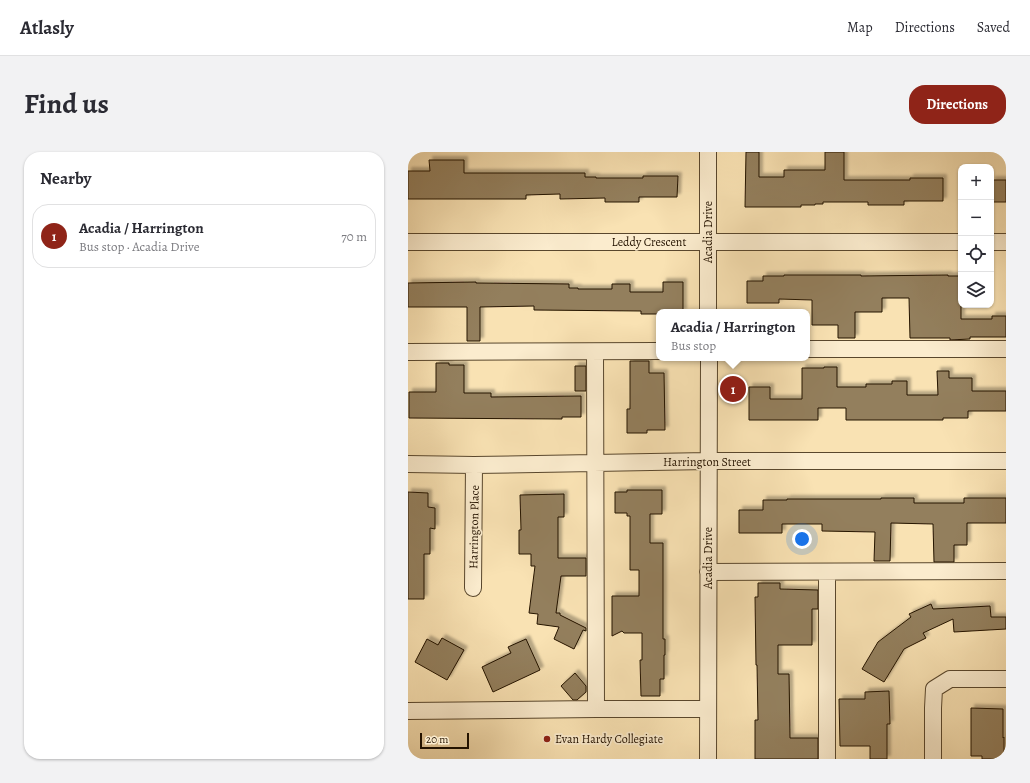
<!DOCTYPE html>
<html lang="en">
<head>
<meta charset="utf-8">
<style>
  :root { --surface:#fff; --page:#f2f2f3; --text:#2b2b33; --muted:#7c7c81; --line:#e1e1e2; --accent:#8f2418 }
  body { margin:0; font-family:Alegreya,serif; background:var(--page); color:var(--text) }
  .controls { position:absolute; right:12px; top:12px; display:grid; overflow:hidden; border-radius:8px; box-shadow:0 1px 3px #0004 }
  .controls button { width:36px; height:36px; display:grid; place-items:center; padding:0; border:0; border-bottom:1px solid var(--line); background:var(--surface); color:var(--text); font:20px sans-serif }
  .scale { position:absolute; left:12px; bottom:10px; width:49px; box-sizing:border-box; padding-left:4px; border:2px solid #241300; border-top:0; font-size:11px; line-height:14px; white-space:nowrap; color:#241300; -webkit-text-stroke:3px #fbecce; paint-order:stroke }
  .you { position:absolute; left:394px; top:387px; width:14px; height:14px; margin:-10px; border:3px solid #fff; border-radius:50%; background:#1a73e8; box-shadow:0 0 0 6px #1a73e833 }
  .badge { display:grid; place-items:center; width:26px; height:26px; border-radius:50%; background:var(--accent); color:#fff; font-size:13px; font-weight:700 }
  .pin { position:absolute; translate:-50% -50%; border:2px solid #fff; box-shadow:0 1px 4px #0006 }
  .popup { position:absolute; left:248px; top:157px; width:154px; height:52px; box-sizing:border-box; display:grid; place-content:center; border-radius:8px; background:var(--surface); filter:drop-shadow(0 1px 3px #0005); font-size:13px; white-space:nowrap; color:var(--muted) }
  .popup b { font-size:15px; color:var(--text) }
  .popup::after { content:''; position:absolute; left:50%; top:100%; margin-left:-8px; border:8px solid transparent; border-top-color:var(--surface) }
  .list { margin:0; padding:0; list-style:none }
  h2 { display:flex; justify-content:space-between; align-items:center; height:52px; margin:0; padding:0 16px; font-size:17px }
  h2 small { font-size:13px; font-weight:400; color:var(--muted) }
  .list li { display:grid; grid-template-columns:26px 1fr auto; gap:12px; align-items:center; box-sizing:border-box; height:64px; margin:0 8px 8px; padding:0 8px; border:1px solid var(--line); border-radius:16px }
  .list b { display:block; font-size:15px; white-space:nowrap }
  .list p { margin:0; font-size:13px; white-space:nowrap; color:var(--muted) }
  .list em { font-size:13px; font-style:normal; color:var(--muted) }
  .icon { flex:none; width:22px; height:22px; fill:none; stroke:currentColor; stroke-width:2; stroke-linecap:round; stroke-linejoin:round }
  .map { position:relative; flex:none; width:598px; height:607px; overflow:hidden; border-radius:16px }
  header { display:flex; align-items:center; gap:24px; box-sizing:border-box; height:56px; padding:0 20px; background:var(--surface); border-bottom:1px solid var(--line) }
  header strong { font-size:19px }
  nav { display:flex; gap:22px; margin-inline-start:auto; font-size:14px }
  .intro { display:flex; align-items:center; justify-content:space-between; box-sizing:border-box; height:96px; padding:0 24px }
  h1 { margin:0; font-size:28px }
  .button { padding:10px 18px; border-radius:16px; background:var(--accent); color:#fff; font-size:14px; font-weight:700 }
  main { display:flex; gap:24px; padding:0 24px }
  aside { flex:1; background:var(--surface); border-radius:16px; box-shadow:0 1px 3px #0004 }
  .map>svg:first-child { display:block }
  .building { fill:#937f5d; stroke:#241300; filter:url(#shadow) }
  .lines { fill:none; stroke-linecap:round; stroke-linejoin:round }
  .minor-casing { stroke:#59472d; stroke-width:18 }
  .minor { stroke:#fbecce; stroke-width:16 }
  .poi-dot { fill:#8f2418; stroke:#fbecce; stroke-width:1.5 }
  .labels { text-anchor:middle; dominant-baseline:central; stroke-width:3.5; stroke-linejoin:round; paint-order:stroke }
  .street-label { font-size:12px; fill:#241300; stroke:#fbecce }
  .poi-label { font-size:12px; fill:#241300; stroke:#fbecce; text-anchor:start }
</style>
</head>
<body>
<header>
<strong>Atlasly</strong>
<nav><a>Map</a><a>Directions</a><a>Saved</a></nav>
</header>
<div class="intro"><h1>Find us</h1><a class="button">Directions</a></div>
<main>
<aside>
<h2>Nearby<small></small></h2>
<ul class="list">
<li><span class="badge">1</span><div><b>Acadia / Harrington</b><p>Bus stop · Acadia Drive</p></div><em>70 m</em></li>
</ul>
</aside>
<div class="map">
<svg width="598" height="607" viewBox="0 0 598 607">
  <defs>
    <filter id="shadow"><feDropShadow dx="3.5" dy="-3.5" stdDeviation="1" flood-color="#0004"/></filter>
  </defs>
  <rect width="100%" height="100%" fill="#f9e2b3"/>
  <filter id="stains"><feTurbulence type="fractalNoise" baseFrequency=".005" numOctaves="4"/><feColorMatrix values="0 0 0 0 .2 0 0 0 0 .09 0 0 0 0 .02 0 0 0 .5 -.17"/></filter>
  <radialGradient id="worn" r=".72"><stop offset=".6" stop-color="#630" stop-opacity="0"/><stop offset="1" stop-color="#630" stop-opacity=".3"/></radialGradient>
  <!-- building -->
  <path class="building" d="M338,0H351V25H376V18H417V0H436V28H502V26H535V49H496V53H460V50H415V52H407V53H393V55H337Z
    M21,8H56V21H177V25H188V26H235V24H270L269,45H231V50H197V46L152,47V42L118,43V47H0V19H22Z
    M584,28H598V50H584Z
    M376,123H453V124L540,123V124H553V167H584V164H598V185H562V187L542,188V186H502L501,146H474V160H447V186H430V173H404V148L371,147V151H339V129H355V124H376Z
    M68,130V131L161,132V136H170V137H204V132H222V140H255V130H275V160H251V162H233V159L126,158V154L72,155V189H59V155H0V131Z
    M222,209H241V221H256L257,278H239V281H219V257H222Z
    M28,211H41V213H56V241H83V245L173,244V265H154V267L1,266V240H28Z
    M167,214H178V239H167Z
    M416,215H429V235H458V232H484V229H499V243H530L529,219H541V226H564V239H598V259H560V266H535V268H438V256H410V268H341V235H362V247H394V216H416Z
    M219,338H254V362H242V391H255V487H257V503H256V527H252V544H233L232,508H234V481H216L214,479L204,484V444H231V418H222V364H219V361H207V340H219Z
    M0,340L20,341V355L27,356V377L22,376V402H16V447H0Z
    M156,342V365H150V406H178V424H153L148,461H152V463L178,476V479L175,478L166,497L146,487L151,475L129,472L130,462L121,461L127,414H123V402H111V378H113L112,343Z
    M473,346H506V351H556V346H598V371H559V393H546V410H526L525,372L483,371L482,409H466L467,380L414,379V372H374V381H331V358H355V348H379V347H473Z
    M350,431H372V437L410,438V457H404V493H370V522H381L382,586H410V607H347V568H350L349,513H348L347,445H350Z
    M523,452L525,457L582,454L583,465H598V477L546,480L545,467L515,481L518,486L496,497L476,530L454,517L470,490L503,465L501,462Z
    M34,486L56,498L39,528L7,510L19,487L30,493Z
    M118,487L132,518L85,540L74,515L103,501L100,495Z
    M167,521L178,534V540L169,548H165L153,534Z
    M481,539L482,572H479V607H462V594H432L431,547H457V540Z
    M563,556L595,557V586L596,585V607H574V604H563Z"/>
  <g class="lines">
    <defs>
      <path id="minor" d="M300,0V160
        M0,90H553
        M583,90H598
        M399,197H598
        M0,200L251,199
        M187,200L188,557
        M0,312L66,313L300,309H598
        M300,420L598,419
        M419,421V607
        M65,436L66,313
        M0,559L188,557H300
        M300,607L301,206
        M525,607V556L526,537L542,527H598"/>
    </defs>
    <!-- minor casing -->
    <use href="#minor" class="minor-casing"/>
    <!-- minor -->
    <use href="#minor" class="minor"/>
  </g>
  <!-- markers -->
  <circle class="poi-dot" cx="139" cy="587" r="4"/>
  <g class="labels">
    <!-- street labels -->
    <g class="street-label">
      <text transform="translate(300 80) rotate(-90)">Acadia Drive</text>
      <text x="241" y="90">Leddy Crescent</text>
      <text x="299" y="310">Harrington Street</text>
      <text transform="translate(66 375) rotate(-89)">Harrington Place</text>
      <text transform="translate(300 406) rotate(-90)">Acadia Drive</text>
    </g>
    <!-- poi labels -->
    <g class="poi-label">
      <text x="147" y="587">Evan Hardy Collegiate</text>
    </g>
  </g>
  <rect width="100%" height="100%" filter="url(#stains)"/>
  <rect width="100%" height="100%" fill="url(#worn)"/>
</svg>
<div class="controls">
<button>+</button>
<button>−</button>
<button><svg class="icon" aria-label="locate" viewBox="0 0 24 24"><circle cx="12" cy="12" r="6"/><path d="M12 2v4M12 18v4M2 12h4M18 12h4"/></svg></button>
<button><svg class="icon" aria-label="layers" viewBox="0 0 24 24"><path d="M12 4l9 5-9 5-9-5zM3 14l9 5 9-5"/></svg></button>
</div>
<div class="scale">20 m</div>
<div class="you"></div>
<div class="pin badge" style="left:325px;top:237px">1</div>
<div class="popup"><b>Acadia / Harrington</b>Bus stop</div>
</div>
</main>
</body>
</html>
